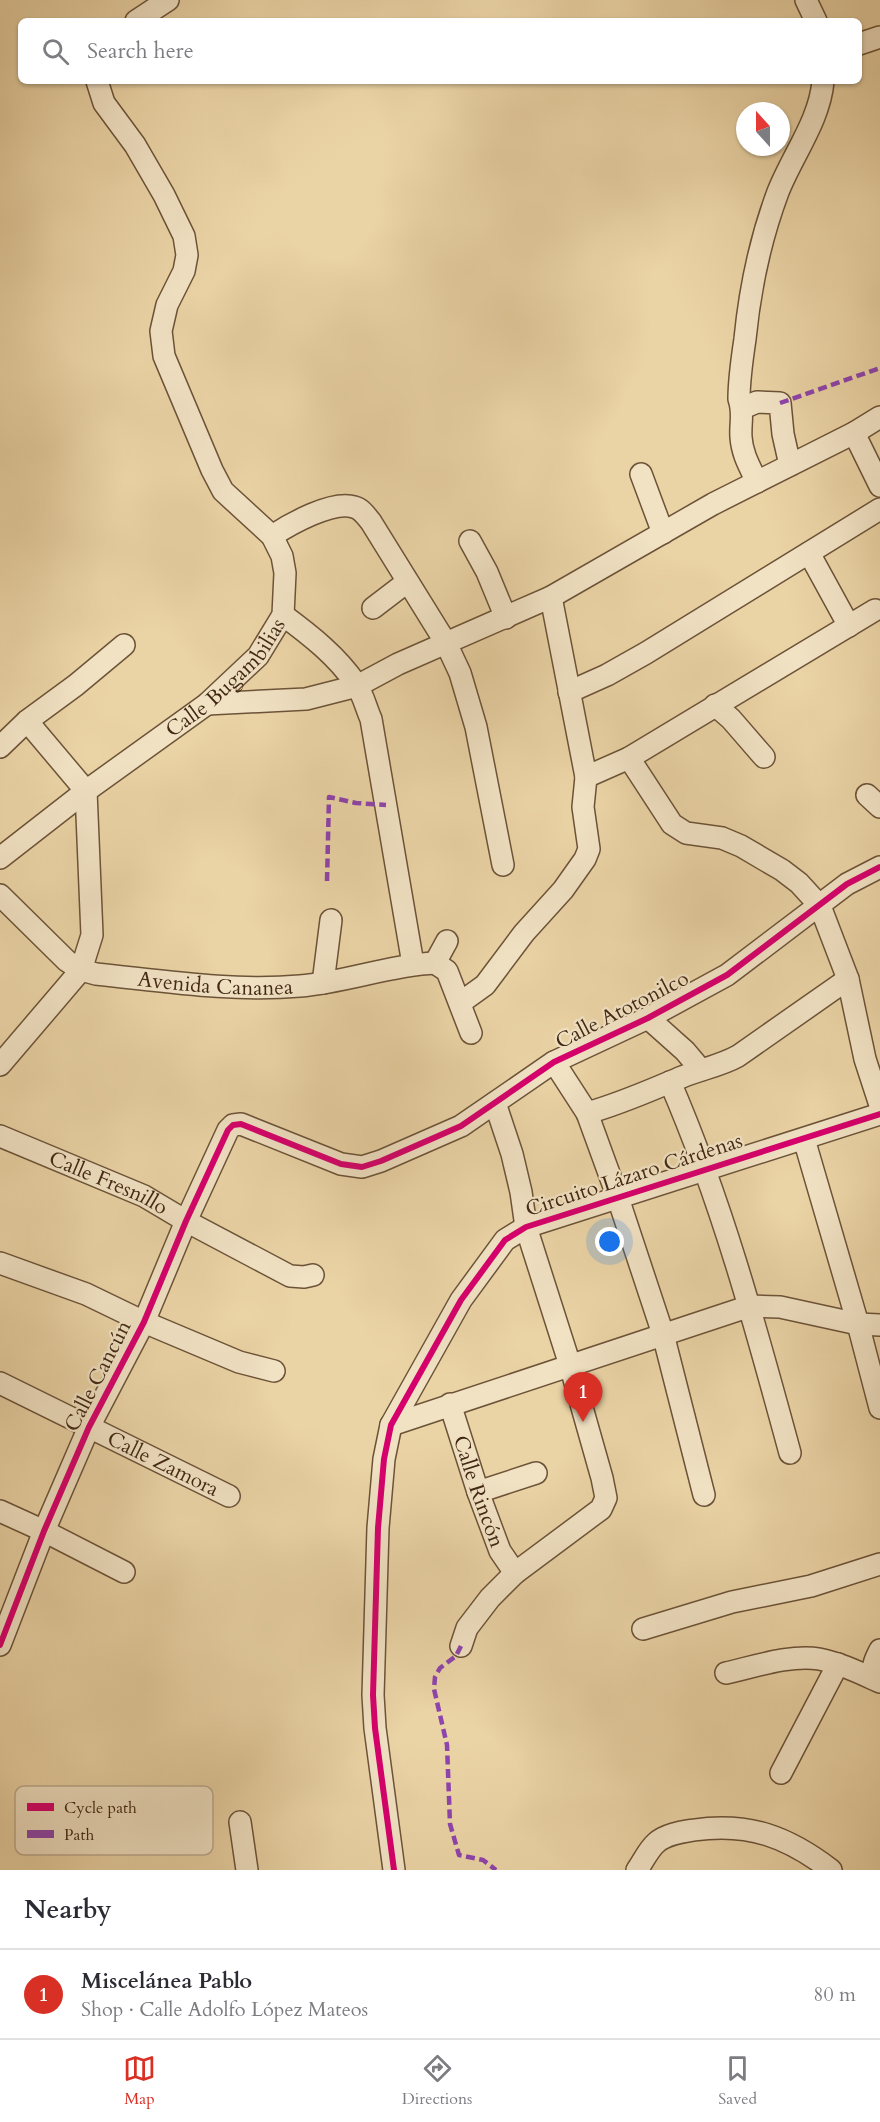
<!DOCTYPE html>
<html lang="en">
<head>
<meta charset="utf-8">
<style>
  :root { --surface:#fff; --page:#f7f7f7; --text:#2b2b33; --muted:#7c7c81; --line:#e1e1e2; --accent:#d93025 }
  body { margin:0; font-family:Cardo,serif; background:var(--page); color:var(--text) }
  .compass { position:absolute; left:736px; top:102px; width:54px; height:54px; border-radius:50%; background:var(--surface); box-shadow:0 2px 4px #0004; rotate:339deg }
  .you { position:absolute; left:610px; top:1242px; width:21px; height:21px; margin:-15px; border:4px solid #fff; border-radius:50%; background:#1a73e8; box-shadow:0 0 0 9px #1a73e833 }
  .badge { display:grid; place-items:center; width:39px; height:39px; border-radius:50%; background:var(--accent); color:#fff; font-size:20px; font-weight:700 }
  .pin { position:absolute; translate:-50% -50px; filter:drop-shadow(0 2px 3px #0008) }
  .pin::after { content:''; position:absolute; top:32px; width:21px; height:18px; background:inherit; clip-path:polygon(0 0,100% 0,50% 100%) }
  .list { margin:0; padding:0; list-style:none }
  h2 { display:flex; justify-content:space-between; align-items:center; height:78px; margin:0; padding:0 24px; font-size:26px }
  h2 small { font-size:20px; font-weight:400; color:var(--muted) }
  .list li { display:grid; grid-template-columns:39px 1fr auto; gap:18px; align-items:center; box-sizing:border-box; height:90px; padding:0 24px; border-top:2px solid var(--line) }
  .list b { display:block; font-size:22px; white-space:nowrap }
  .list p { margin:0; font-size:20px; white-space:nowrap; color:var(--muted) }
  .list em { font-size:20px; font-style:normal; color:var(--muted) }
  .icon { flex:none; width:33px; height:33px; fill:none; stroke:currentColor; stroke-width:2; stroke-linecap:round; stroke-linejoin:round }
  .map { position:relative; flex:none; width:880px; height:1870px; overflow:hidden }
  .search { position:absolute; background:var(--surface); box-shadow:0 2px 4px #0004; left:18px; right:18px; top:18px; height:66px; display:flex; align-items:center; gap:15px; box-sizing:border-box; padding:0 21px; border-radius:9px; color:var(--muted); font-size:22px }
  .sheet { height:168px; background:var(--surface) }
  nav { display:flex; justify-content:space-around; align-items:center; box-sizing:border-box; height:84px; border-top:2px solid var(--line); background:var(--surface); font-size:16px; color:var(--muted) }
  nav a { display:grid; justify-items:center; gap:3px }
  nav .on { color:var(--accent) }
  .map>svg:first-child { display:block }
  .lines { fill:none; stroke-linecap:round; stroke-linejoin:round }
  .minor-casing { stroke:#6c5338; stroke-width:24 }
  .minor { stroke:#f1e2c4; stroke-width:21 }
  .quiet { stroke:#8e44ad; stroke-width:4.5; stroke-dasharray:9 4.5; stroke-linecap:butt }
  .cycleway-casing { stroke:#f1e2c4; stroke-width:10 }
  .cycleway { stroke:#d6006c; stroke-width:6 }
  .labels { text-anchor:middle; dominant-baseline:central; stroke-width:4.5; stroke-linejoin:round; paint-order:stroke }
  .street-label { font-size:21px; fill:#422814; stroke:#f1e2c4 }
  .key { fill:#f1e2c4; stroke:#bcaa8f; stroke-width:1.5 }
  .key-label { font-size:16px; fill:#422814 }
</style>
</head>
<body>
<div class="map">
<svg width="880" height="1870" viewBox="0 0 880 1870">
  <rect width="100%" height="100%" fill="#ead3a5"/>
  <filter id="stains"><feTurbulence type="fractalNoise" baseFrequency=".00333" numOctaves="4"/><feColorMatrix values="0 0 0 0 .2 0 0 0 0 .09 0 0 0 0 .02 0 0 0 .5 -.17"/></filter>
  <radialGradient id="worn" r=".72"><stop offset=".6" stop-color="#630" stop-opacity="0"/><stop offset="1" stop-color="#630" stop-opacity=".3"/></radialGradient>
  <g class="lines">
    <defs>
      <g id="minor">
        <path d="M806,0L816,21"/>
        <path d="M136,21L168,0"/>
        <path d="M859,44L880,37"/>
        <path d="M743,408L757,402L780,403L783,434L790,465"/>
        <path d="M854,433L880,486"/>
        <path d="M641,474L663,533"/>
        <path d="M757,482C750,467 742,454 741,437C740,423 744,413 739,399C739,379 742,359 745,339C750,288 760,240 778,192C792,156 820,120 823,81"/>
        <path d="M272,536C290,524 333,500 354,507C362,509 366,516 371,522L446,643L460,673L476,727L503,865"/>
        <path d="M470,541L487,572L506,618"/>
        <path d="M809,553L849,626"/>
        <path d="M373,608L407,582"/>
        <path d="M283,615C310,635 337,656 356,684C363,694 366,708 371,719L413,964"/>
        <path d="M569,692L607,675L646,653L880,509"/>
        <path d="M207,704L306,699L357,686L398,664L551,597L713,504L854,433L880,417"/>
        <path d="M715,705L731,719L764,757"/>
        <path d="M0,747L27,721L76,685L124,645"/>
        <path d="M629,758L672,824L686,833L722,838L741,846L782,870L799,883L820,906L848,979L865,1059L880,1105"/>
        <path d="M586,777L629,758L875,610"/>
        <path d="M867,795L880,807"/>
        <path id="s1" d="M0,858L86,791L207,704L258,656L283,615L285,573L282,556L272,536L223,491L212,470L164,356L161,331L167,305L184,271L187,255L184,236L164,195L135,145L104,103L97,81"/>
        <path id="s2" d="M0,895L67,961L81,970L96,974C164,981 232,992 300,986C346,982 390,965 435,963"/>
        <path d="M435,963L447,971L471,1033"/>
        <path d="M435,963L447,941"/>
        <path d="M323,983L331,920"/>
        <path d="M460,1003L485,985L524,933L563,890L585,859L589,849L583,807L586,777L551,597"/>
        <path d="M648,1018L685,1051L701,1070"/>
        <path d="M554,1062L587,1113L618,1198L663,1334L704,1495"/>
        <path d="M0,1065L81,970L92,935L86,791L27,721"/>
        <path d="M670,1082C722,1202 756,1328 790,1453"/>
        <path d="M587,1113C620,1104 651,1090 682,1077C701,1069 720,1066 738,1056L848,979"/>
        <path id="s3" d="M0,1136L144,1196L186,1221L290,1276L304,1277L313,1275"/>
        <path d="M804,1139L858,1324L880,1408"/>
        <path d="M0,1263L86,1294L144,1322L239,1362L274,1371"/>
        <path id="s4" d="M0,1383L229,1496"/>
        <path id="s5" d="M450,1404L478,1492L500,1551L515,1573"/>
        <path d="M391,1425L750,1306L780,1307L858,1324L880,1325"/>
        <path d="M478,1492L536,1473"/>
        <path d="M0,1511L44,1531L124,1572"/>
        <path d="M643,1629L732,1602L811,1586L880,1564"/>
        <path d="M0,1645L44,1531L89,1427L144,1322L186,1221L228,1130L233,1125L241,1124L341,1164L362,1167L381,1161L461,1126L554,1062L648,1018L727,975L847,884L880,867"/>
        <path d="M461,1646L467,1628L490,1598L515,1573L601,1509L606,1498L602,1478L570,1365L526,1227L521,1192L512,1154L495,1103"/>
        <path d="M880,1650C873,1664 870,1668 880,1681"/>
        <path d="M726,1673C753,1667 792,1654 819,1659C840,1663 860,1673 880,1682"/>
        <path d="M781,1773L838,1664"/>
        <path d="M240,1822L247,1870"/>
        <path d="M394,1870L375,1728L373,1695L378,1528L384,1459L391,1425L461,1300L505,1240L526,1227L880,1114"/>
        <path d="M637,1870C643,1862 648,1850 656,1843C666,1834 682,1832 694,1830C749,1822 788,1837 831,1870"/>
      </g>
    </defs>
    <!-- minor casing -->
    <use href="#minor" class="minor-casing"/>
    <!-- minor -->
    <use href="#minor" class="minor"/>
    <!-- quiet -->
    <path class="quiet" d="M780,403L880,368
      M327,881L329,797L356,803L386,805
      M461,1646L456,1656L440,1668L435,1677L434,1689L447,1745L450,1824L459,1855L483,1860L496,1870"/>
    <defs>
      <path id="cycleway" d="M0,1645L44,1531L89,1427L144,1322L186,1221L228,1130L233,1125L241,1124L341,1164L362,1167L381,1161L461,1126L554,1062L648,1018L727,975L847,884L880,867
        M394,1870L375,1728L373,1695L378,1528L384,1459L391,1425L461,1300L505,1240L526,1227L880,1114"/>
    </defs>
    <!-- cycleway casing -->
    <use href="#cycleway" class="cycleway-casing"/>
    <!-- cycleway -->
    <use href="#cycleway" class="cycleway"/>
  </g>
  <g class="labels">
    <!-- street labels -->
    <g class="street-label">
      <text stroke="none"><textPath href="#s1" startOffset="290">Calle Bugambilias</textPath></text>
      <text stroke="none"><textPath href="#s2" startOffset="246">Avenida Cananea</textPath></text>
      <text transform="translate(622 1010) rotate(-27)">Calle Atotonilco</text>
      <text transform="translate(634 1175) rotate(-18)">Circuito Lázaro Cárdenas</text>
      <text stroke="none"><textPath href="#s3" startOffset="118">Calle Fresnillo</textPath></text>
      <text transform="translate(98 1376) rotate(-63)">Calle Cancún</text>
      <text stroke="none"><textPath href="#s4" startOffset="182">Calle Zamora</textPath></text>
      <text stroke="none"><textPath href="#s5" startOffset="92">Calle Rincón</textPath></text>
    </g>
  </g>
  <!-- legend -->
  <rect x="15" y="1786" width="198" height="69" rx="9" class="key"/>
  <rect x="27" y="1803" width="27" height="8" fill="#d6006c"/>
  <rect x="27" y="1830" width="27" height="8" fill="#8e44ad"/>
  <g class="key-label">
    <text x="64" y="1813">Cycle path</text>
    <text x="64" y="1840">Path</text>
  </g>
  <rect width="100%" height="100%" filter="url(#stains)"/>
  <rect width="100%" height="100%" fill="url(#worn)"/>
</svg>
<svg class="compass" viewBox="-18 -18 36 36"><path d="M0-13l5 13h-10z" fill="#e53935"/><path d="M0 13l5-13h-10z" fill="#7c7c81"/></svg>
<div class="you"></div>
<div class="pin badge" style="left:583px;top:1422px">1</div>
<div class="search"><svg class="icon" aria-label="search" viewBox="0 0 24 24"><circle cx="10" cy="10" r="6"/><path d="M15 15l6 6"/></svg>Search here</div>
</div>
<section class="sheet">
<h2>Nearby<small></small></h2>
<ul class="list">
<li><span class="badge">1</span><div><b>Miscelánea Pablo</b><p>Shop · Calle Adolfo López Mateos</p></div><em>80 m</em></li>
</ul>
</section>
<nav>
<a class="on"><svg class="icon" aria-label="map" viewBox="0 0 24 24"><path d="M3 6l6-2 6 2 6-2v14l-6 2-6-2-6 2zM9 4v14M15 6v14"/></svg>Map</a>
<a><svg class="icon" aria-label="directions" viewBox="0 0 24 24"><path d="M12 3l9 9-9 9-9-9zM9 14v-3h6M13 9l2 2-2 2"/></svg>Directions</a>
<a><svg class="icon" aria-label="saved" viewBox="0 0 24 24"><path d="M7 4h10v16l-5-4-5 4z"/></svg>Saved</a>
</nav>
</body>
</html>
